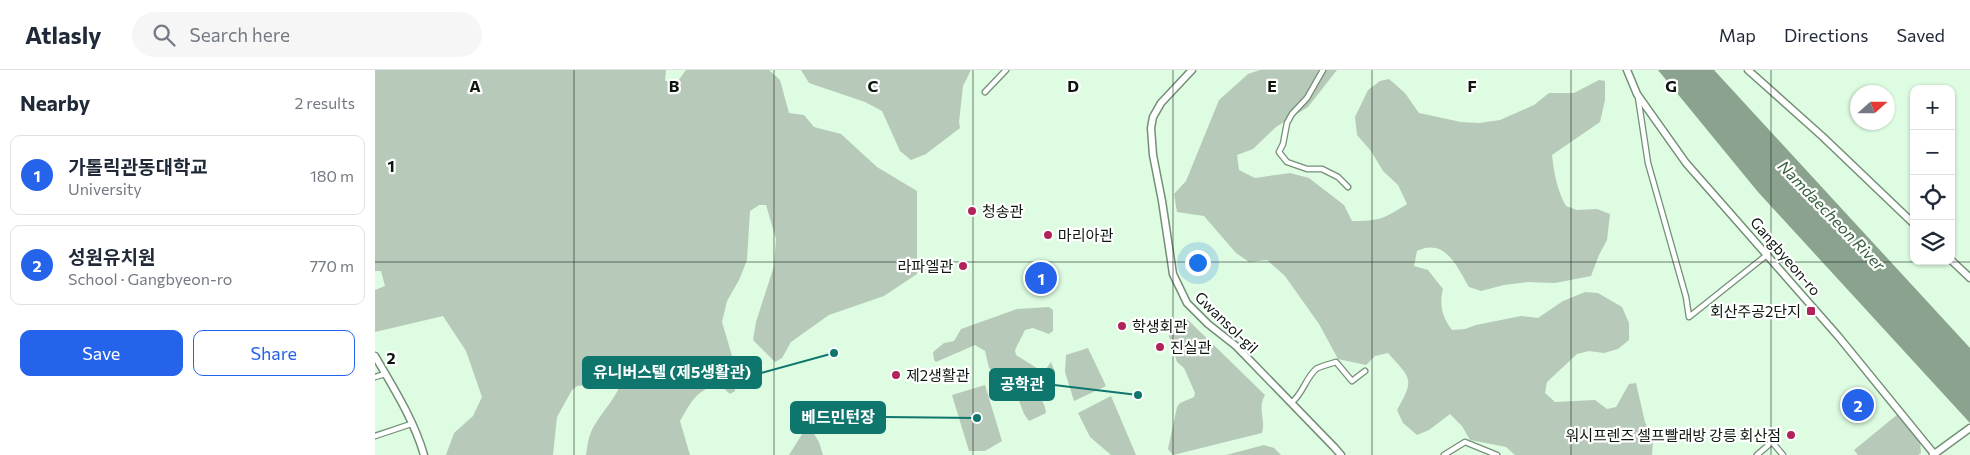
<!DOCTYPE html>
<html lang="en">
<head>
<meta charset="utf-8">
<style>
  :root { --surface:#fff; --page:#f6f6f7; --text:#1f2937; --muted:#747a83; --line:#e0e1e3; --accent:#2563eb }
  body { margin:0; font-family:Commissioner,"Noto Sans KR",sans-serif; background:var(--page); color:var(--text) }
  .controls { position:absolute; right:15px; top:15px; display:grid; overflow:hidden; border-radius:10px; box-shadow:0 1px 4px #0004 }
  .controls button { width:45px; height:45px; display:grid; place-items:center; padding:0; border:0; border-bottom:1px solid var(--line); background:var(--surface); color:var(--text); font:25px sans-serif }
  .compass { position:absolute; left:1475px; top:15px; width:45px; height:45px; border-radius:50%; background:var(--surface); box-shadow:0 1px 4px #0004; rotate:69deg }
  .you { position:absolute; left:822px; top:192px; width:18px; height:18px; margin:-12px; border:4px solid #fff; border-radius:50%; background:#1a73e8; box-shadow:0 0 0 8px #1a73e833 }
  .badge { display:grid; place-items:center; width:32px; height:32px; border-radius:50%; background:var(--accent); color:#fff; font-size:16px; font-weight:700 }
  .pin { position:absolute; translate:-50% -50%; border:2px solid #fff; box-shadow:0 1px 5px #0006 }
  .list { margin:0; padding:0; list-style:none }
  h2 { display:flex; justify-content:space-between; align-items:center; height:65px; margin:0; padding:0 20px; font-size:21px }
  h2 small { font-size:16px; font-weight:400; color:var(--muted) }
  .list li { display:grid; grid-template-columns:32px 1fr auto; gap:15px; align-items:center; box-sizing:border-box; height:80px; margin:0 10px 10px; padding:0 10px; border:1px solid var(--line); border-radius:10px }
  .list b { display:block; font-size:19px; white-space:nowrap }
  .list p { margin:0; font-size:16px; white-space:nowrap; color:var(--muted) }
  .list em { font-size:16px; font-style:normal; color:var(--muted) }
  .actions { display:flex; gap:10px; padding:15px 20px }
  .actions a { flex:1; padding:11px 0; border:1px solid var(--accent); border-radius:10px; text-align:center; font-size:18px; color:var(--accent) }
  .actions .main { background:var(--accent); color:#fff }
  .icon { flex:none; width:28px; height:28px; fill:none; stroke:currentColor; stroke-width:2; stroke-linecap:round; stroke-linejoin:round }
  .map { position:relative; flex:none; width:1595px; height:385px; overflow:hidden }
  header { display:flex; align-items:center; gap:30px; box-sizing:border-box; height:70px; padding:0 25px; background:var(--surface); border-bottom:1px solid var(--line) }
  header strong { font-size:24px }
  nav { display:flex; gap:28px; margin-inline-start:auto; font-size:18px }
  .search { width:350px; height:45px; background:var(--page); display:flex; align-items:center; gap:12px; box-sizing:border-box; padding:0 18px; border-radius:28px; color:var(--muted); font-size:19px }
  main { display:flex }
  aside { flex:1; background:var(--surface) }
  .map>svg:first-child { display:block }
  .green { fill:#b7cab9 }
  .water { fill:#8ba38e }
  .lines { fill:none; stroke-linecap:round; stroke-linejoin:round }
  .street-casing { stroke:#738f76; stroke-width:7 }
  .secondary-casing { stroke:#738f76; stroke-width:9 }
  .street { stroke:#fff; stroke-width:4.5 }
  .secondary { stroke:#fff; stroke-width:6 }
  .grid { fill:none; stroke:#0c170e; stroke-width:1; stroke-opacity:0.55 }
  .poi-dot { fill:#b1235b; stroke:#fff; stroke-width:2 }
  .labels { text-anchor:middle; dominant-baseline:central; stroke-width:4.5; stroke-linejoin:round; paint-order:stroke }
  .poi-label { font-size:15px; fill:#0c170e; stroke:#fff; text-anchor:start }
  .street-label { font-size:15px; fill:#0c170e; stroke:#fff }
  .water-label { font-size:16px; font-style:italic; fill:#375f3e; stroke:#fff }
  .grid-label { font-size:16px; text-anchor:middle; font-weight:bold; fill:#0c170e; stroke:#fff; stroke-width:4.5; stroke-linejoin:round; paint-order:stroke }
  .leader { fill:none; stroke:#0f766e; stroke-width:2 }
  .callout-dot { fill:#0f766e; stroke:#fff; stroke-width:2 }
  .callout { fill:#0f766e; stroke:#0f766e; stroke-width:2 }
  .callout-label { font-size:16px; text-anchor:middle; font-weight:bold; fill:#fff }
</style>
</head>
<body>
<header>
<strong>Atlasly</strong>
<div class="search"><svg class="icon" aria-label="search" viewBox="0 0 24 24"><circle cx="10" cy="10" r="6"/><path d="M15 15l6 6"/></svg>Search here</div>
<nav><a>Map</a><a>Directions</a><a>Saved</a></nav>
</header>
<main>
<aside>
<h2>Nearby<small>2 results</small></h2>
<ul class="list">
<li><span class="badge">1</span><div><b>가톨릭관동대학교</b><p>University</p></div><em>180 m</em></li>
<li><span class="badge">2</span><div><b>성원유치원</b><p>School · Gangbyeon-ro</p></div><em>770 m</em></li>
</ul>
<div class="actions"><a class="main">Save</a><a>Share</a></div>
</aside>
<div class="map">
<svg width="1595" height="385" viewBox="0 0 1595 385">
  <rect width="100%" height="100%" fill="#ddfce1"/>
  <!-- green -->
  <path class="green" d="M0,0H291L290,11H303L311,0H394L405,10L414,43L429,45L439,57L466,64L502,97L542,121V204L509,226L454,245L416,272L407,288L400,292L378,270L381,252L399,196L401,169L391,135H384L375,141L372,190L364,210L352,231L347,252L360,296V321L355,324L344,314C320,321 317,331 305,351L315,385H211C212,378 213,369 216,362C225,342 247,324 248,303L221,314L202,316L197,320L182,347L178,385H71L79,363L98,346L107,327L91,281L68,246L0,262V220L10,216L6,201H0Z
    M426,0H596L588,16L584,52L585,58L551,84L536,90L525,81L507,41L490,32L434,13Z
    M885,0H962L933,37L901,57L878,79L862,85L864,100L880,108L915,103L934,108L969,135L977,151C1005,151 1008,149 1032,134L1023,115L1008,101L996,81L982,65L980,47L993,20L1005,11L1014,9L1030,23L1044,43L1086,52L1104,53L1125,50L1159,35L1174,23H1199L1224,10L1230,11V30L1225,52L1177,85C1179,103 1182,120 1191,136L1202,140L1222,139L1235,144L1232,170L1224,185L1216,206L1180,213L1153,212L1129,215L1106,221L1094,217C1082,197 1070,167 1042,181L1039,196L1053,200L1068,219C1064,235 1067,247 1077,260L1090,259L1101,255L1146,246L1163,248L1188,231L1210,222L1223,223L1247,237L1254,253V270L1243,279L1229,283L1214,281L1202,284L1172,312L1170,323L1180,332L1220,330L1232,339L1241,337L1254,314L1261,313L1270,352L1278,372L1277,385H1140L1131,377L1095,370L1087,356L1075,344L1054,360L1042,365L1028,353L1022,340C1040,308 1036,309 1013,283L1000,286L991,295L963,289L944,254L910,206L892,190L874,192L861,183L829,146L802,142L799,124L811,111L844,30L873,4Z
    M674,237L678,240V261L674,264L658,258L650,260L640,280L641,285L665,300L671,299L676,292L680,302L674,309L661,316L670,337L671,343L654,351L649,344L633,302L628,300L618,302L614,298L610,281L600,275L561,292L559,290L558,282L569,273L579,271L586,259L642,239Z
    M811,248L890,325C882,338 891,350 887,363L798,385L793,379L802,337L805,333L819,327L820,323L809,298L802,292L792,260L806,249Z
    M713,278L731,316L699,331L690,302L691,285Z
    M610,315L627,371L610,381H594L577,325Z
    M736,326L761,385H736L715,367L703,343Z
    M1523,344L1545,370L1546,383L1543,385H1483L1479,380Z
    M429,361L438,362L444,372L448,385H414Z
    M889,375L899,378L906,385H851Z"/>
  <!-- water -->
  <path class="water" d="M1283,0H1339L1595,278V353L1383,122Z"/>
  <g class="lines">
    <defs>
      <path id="street" d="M948,0L932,28L917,44L912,53L908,74L904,82L912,92L932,99H947L963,107L973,117
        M610,22L631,0
        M1263,27L1273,93L1311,227L1314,247L1393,184
        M0,307L10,304
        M916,333C928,324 930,309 941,299C946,296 955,294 961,292L977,311L990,301
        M0,366L36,354
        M1069,385L1090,372L1122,385
        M1382,385L1397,372L1408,385"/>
      <path id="secondary" d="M817,0L786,33L778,47L776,58L778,85L787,131L798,204L812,233L833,254L861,276L959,377L966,385
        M1252,0L1262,24L1311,93L1463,266L1560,385
        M1373,0L1448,67L1539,154
        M1576,190L1595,208
        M0,286C18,317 39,350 49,385
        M1558,385L1595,358"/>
    </defs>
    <!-- street casing -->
    <use href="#street" class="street-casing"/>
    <!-- secondary casing -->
    <use href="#secondary" class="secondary-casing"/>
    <!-- street -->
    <use href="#street" class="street"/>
    <!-- secondary -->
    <use href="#secondary" class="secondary"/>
  </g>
  <!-- grid -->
  <path class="grid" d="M199,0V385M399,0V385M598,0V385M798,0V385M997,0V385M1196,0V385M1396,0V385M0,192H1595"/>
  <!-- markers -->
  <g class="poi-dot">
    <circle cx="597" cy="141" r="5"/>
    <circle cx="673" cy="165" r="5"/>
    <circle cx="588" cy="196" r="5"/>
    <rect x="1431" y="236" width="10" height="10" rx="2.5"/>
    <circle cx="747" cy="256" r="5"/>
    <circle cx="785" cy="277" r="5"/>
    <circle cx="521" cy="305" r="5"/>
    <circle cx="1416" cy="365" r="5"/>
  </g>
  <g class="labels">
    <!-- poi labels -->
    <g class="poi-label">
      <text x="607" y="141">청송관</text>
      <text x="683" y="165">마리아관</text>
      <text x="578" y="196" text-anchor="end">라파엘관</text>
      <text x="1426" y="241" text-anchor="end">회산주공2단지</text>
      <text x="757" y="256">학생회관</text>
      <text x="795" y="277">진실관</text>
      <text x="531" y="305">제2생활관</text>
      <text x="1406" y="365" text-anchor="end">워시프렌즈 셀프빨래방 강릉 회산점</text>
    </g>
    <!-- street labels -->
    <g class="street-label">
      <text transform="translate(1411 186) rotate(49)">Gangbyeon-ro</text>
      <text transform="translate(852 252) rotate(44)">Gwansol-gil</text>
    </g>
    <!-- water labels -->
    <g class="water-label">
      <text transform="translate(1457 145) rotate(46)">Namdaecheon River</text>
    </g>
  </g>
  <g class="grid-label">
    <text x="100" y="22">A</text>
    <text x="299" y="22">B</text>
    <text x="498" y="22">C</text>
    <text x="698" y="22">D</text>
    <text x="897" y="22">E</text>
    <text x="1097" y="22">F</text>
    <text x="1296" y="22">G</text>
    <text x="16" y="102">1</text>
    <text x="16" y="294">2</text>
  </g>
  <!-- callouts -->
  <path class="leader" d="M459 283L386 303M763 325L679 315M602 348L510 347"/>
  <g class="callout-dot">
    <circle cx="459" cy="283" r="5"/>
    <circle cx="763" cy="325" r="5"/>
    <circle cx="602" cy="348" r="5"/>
  </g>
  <g class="callout">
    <rect x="208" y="287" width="178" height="31" rx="5"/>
    <rect x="615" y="299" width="64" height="31" rx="5"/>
    <rect x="416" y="332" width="94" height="31" rx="5"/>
  </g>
  <g class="callout-label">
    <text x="297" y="308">유니버스텔 (제5생활관)</text>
    <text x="647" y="320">공학관</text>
    <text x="463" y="353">베드민턴장</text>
  </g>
</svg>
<div class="controls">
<button>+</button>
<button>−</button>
<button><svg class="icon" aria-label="locate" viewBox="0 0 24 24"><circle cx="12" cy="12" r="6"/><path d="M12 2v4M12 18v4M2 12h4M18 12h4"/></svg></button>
<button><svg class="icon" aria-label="layers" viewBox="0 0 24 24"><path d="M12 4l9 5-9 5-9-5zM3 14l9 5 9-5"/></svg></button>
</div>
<svg class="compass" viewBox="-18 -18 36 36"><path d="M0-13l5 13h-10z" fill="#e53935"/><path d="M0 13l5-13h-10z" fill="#747a83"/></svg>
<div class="you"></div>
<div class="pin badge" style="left:666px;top:208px">1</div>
<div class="pin badge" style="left:1483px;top:335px">2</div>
</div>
</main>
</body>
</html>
